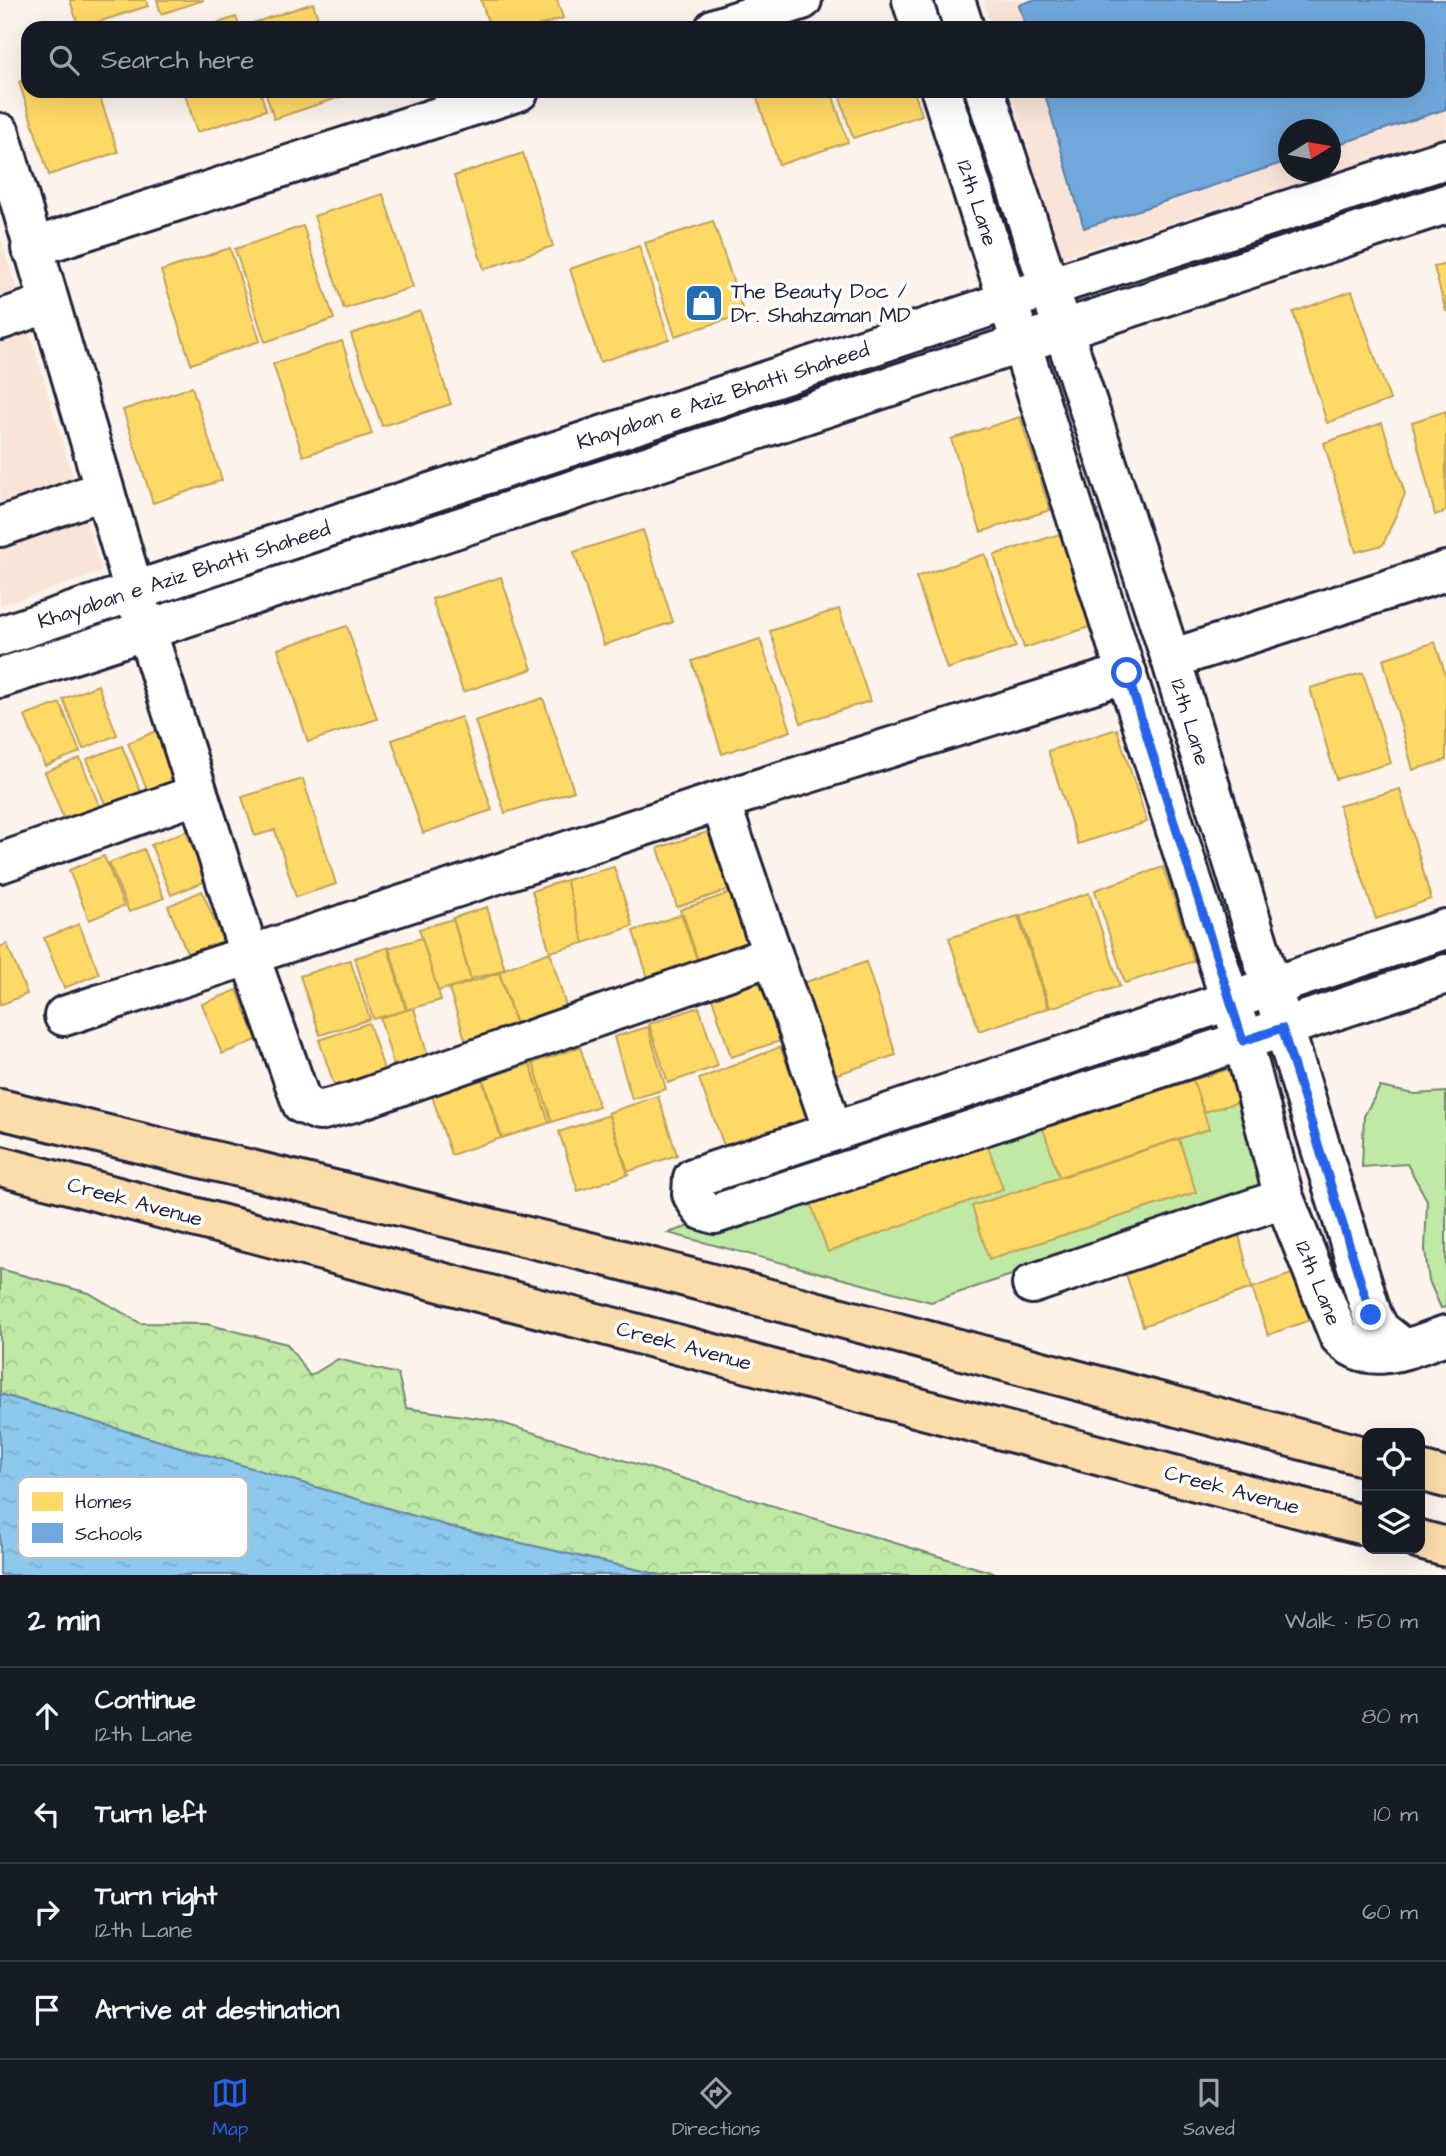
<!DOCTYPE html>
<html lang="en">
<head>
<meta charset="utf-8">
<style>
  :root { --surface:#171b24; --page:#20242c; --text:#f1f3f6; --muted:#9ea1a6; --line:#363941; --accent:#2563eb }
  body { margin:0; font-family:"Architects Daughter",sans-serif; background:var(--page); color:var(--text) }
  .controls { position:absolute; right:21px; bottom:21px; display:grid; overflow:hidden; border-radius:14px; box-shadow:0 7px 28px #0002 }
  .controls button { width:63px; height:63px; display:grid; place-items:center; padding:0; border:0; border-bottom:2px solid var(--line); background:var(--surface); color:var(--text); font:35px sans-serif }
  .compass { position:absolute; left:1278px; top:119px; width:63px; height:63px; border-radius:50%; background:var(--surface); box-shadow:0 7px 28px #0002; rotate:79deg }
  .stop { position:absolute; width:21px; height:21px; margin:-16px; border:5px solid #2563eb; border-radius:50%; background:#fff }
  .stop.end { background:#2563eb; border-color:#fff; box-shadow:0 2px 7px #0008 }
  .list { margin:0; padding:0; list-style:none }
  h2 { display:flex; justify-content:space-between; align-items:center; height:91px; margin:0; padding:0 28px; font-size:30px }
  h2 small { font-size:23px; font-weight:400; color:var(--muted) }
  .list li { display:grid; grid-template-columns:46px 1fr auto; gap:21px; align-items:center; box-sizing:border-box; height:98px; padding:0 28px; border-top:2px solid var(--line) }
  .list b { display:block; font-size:26px; white-space:nowrap }
  .list p { margin:0; font-size:23px; white-space:nowrap; color:var(--muted) }
  .list em { font-size:23px; font-style:normal; color:var(--muted) }
  .icon { flex:none; width:38px; height:38px; fill:none; stroke:currentColor; stroke-width:2; stroke-linecap:round; stroke-linejoin:round }
  .map { position:relative; flex:none; width:1446px; height:1575px; overflow:hidden }
  .search { position:absolute; background:var(--surface); box-shadow:0 7px 28px #0002; left:21px; right:21px; top:21px; height:77px; display:flex; align-items:center; gap:18px; box-sizing:border-box; padding:0 24px; border-radius:21px; color:var(--muted); font-size:26px }
  .sheet { height:483px; background:var(--surface) }
  nav { display:flex; justify-content:space-around; align-items:center; box-sizing:border-box; height:98px; border-top:2px solid var(--line); background:var(--surface); font-size:19px; color:var(--muted) }
  nav a { display:grid; justify-items:center; gap:4px }
  nav .on { color:var(--accent) }
  .map>svg:first-child { display:block }
  .built { fill:#fae4d7; fill-rule:evenodd }
  .grass { fill:#bfe9a4; stroke:#708670; stroke-width:2 }
  .forest { fill:url(#forest-crowns); stroke:#708670; stroke-width:2 }
  .water { fill:url(#water-ripples); stroke:#6286a6; stroke-width:2 }
  .homes { fill:#ffd966; stroke:#bda259; stroke-width:2 }
  .schools { fill:#6fa8dc; stroke:#5880ac; stroke-width:2 }
  .lines { fill:none; stroke-linecap:round; stroke-linejoin:round }
  .minor-casing { stroke:#22223b; stroke-width:44 }
  .major-casing { stroke:#22223b; stroke-width:44 }
  .minor { stroke:#fff; stroke-width:38 }
  .major { stroke:#fbddab; stroke-width:38 }
  .route { stroke:#2563eb; stroke-width:9 }
  .labels { text-anchor:middle; dominant-baseline:central; stroke-width:7; stroke-linejoin:round; paint-order:stroke }
  .street-label { font-size:21px; fill:#22223b; stroke:#fff }
  .poi-label { font-size:21px; fill:#22223b; stroke:#fff; text-anchor:start }
  .key { fill:#fff; stroke:#bdbdc4; stroke-width:2 }
  .key-label { font-size:19px; fill:#22223b }
</style>
</head>
<body>
<div class="map">
<svg width="1446" height="1575" viewBox="0 0 1446 1575">
  <defs>
    <pattern id="forest-crowns" width="20" height="18" patternUnits="userSpaceOnUse" patternTransform="scale(1.75)"><rect width="20" height="18" fill="#bfe9a4"/><path d="M2 6a3 3 0 1 1 6 0M12 15a3 3 0 1 1 6 0" fill="none" stroke="#a4c88e"/></pattern>
    <pattern id="water-ripples" width="26" height="14" patternUnits="userSpaceOnUse" patternTransform="scale(1.75)"><rect width="26" height="14" fill="#8dc8ed"/><path d="M2 4q2-2 4 0t4 0M15 11q2-2 4 0t4 0" fill="none" stroke="#79accc"/></pattern>
  </defs>
  <rect width="100%" height="100%" fill="#fdf3ed"/>
  <filter id="ink" filterUnits="userSpaceOnUse"><feTurbulence type="fractalNoise" baseFrequency=".0143" numOctaves="2"/><feDisplacementMap in="SourceGraphic" scale="14" xChannelSelector="R" yChannelSelector="G"/><feConvolveMatrix kernelMatrix="1 2 1 2 8 2 1 2 1" color-interpolation-filters="sRGB"/></filter>
  <g filter="url(#ink)">
    <!-- built -->
    <path class="built" d="M983,0H1446V138L1061,257L1011,91H1418V28H992ZM1288,130H1330V172H1288Z
      M0,236L102,572L0,606Z"/>
    <!-- grass -->
    <path class="grass" d="M1231,1053L1271,1188L931,1302L668,1233Z
      M1380,1087L1414,1094L1446,1092V1307L1441,1308L1429,1281L1425,1250L1427,1200L1407,1164L1362,1167L1364,1116Z"/>
    <!-- forest -->
    <path class="forest" d="M0,1269L89,1293L140,1323L206,1324L287,1344L310,1376L338,1359L398,1374L406,1408L492,1420L1000,1575H661L455,1528L0,1394Z"/>
    <!-- water -->
    <path class="water" d="M0,1394L455,1528L661,1575H0Z"/>
    <!-- homes -->
    <path class="homes" d="M70,0H146L148,6L79,28Z
      M157,0H204L161,14Z
      M481,0H557L563,18L532,28H490Z
      M313,3L321,28H244V26Z
      M236,17L240,28H203Z
      M28,79V91H98L118,152L49,175L19,82Z
      M184,91H260L266,110L197,132Z
      M265,91H342L343,96L274,119Z
      M755,91H831L848,142L779,165Z
      M838,91H914L922,115L853,138Z
      M523,153L553,246L484,269L454,176Z
      M383,194L413,287L344,309L314,216Z
      M713,221L744,314L675,336L645,243Z
      M303,226L334,319L265,342L235,249Z
      M639,246L669,339L600,362L570,269Z
      M230,248L260,341L191,364L161,271Z
      M1446,264V312L1434,267Z
      M1352,291L1390,400L1327,423L1293,312Z
      M420,311L451,404L382,426L351,334Z
      M342,341L372,434L303,456L273,364Z
      M192,387L222,480L153,503L123,410Z
      M1446,411V511L1435,515L1412,422Z
      M1020,417L1050,510L981,532L951,439Z
      M1382,423L1405,494L1383,545L1356,552L1324,443Z
      M643,530L673,622L604,645L574,552Z
      M1063,533L1093,626L1024,648L994,555Z
      M985,554L1016,647L947,669L916,577Z
      M501,577L532,669L463,692L432,599Z
      M839,609L870,701L801,723L770,631Z
      M347,626L377,719L308,742L278,649Z
      M760,639L791,731L722,754L692,661Z
      M1435,642L1446,676V760L1413,770L1383,659Z
      M1363,673L1391,763L1336,779L1310,688Z
      M98,685L117,735L83,749L63,699Z
      M543,698L574,791L505,813L475,721Z
      M60,703L80,752L45,766L25,716Z
      M461,717L492,810L423,833L392,740Z
      M163,728L182,778L148,792L128,743Z
      M1117,729L1147,822L1078,844L1048,751Z
      M122,746L142,795L107,809L87,759Z
      M80,758L100,808L65,822L45,772Z
      M303,779L336,884L296,897L275,830L255,836L242,797Z
      M1400,789L1431,899L1376,919L1339,806Z
      M186,831L206,881L171,895L151,845Z
      M708,832L728,890L677,907L658,848Z
      M144,849L164,898L129,912L109,863Z
      M104,856L124,906L89,920L69,870Z
      M614,867L633,926L584,943L566,880Z
      M1163,867L1194,961L1125,983L1095,890Z
      M566,880L584,943L550,952L532,891Z
      M202,891L223,941L188,955L168,906Z
      M730,893L750,952L700,969L680,910Z
      M1089,893L1120,986L1050,1008L1020,916Z
      M487,907L505,970L471,979L453,918Z
      M683,914L702,973L652,990L633,931Z
      M1018,916L1048,1008L979,1031L949,938Z
      M453,919L471,981L438,991L419,929Z
      M79,924L99,974L64,988L44,938Z
      M422,938L441,1000L406,1010L388,948Z
      M7,944L27,994L0,1005V947Z
      M389,947L407,1010L373,1019L355,958Z
      M550,952L568,1013L518,1030L499,971Z
      M350,960L370,1019L320,1035L300,976Z
      M866,962L896,1055L828,1077L797,985Z
      M499,973L518,1032L468,1048L449,989Z
      M761,982L780,1041L731,1057L712,998Z
      M237,990L257,1040L222,1054L202,1004Z
      M699,1007L718,1066L668,1083L649,1024Z
      M414,1008L432,1071L398,1080L380,1018Z
      M369,1023L388,1082L339,1099L319,1040Z
      M648,1027L666,1089L632,1099L614,1037Z
      M580,1047L599,1106L549,1123L530,1064Z
      M780,1047L809,1118L725,1148L699,1079Z
      M533,1063L552,1122L502,1138L483,1079Z
      M1233,1068L1243,1101L1204,1112L1193,1080Z
      M482,1079L501,1138L451,1155L432,1096Z
      M1193,1080L1209,1129L1059,1177L1043,1128Z
      M658,1096L677,1155L627,1172L608,1113Z
      M609,1115L629,1174L578,1191L559,1132Z
      M985,1138L1003,1189L828,1252L810,1201Z
      M1179,1139L1196,1192L989,1259L972,1206Z
      M1239,1235L1252,1288L1143,1326L1125,1271Z
      M1294,1273L1310,1320L1268,1335L1252,1288Z"/>
    <!-- schools -->
    <path class="schools" d="M1033,0H1446V109L1330,147V130H1288V161L1084,228L1044,91H1418V28H1026L1019,5Z"/>
    <g class="lines">
      <defs>
        <path id="minor" d="M912,0L921,28
          M955,0L964,28
          M715,28L802,0
          M941,91L1243,1041L1284,1198L1339,1336C1370,1370 1409,1347 1446,1335
          M985,91L1171,659L1372,1315L1380,1330L1404,1349
          M0,133L134,591L249,954L302,1104L319,1111L354,1102L773,955
          M31,248L519,91
          M0,320L49,303
          M0,527L104,490
          M0,636L1049,287L1446,159
          M1171,659L1446,571
          M0,678L1446,204
          M720,801L833,1131
          M0,863L198,794
          M1446,929L693,1178L692,1194L702,1210L715,1214L1446,974
          M64,1016L720,801L1127,673
          M1032,1284L1284,1198"/>
        <path id="major" d="M0,1109L618,1259L1367,1457
          M0,1166L1367,1526
          M1420,1471L1446,1478
          M1420,1540L1446,1547"/>
      </defs>
      <!-- minor casing -->
      <use href="#minor" class="minor-casing"/>
      <!-- major casing -->
      <use href="#major" class="major-casing"/>
      <!-- minor -->
      <use href="#minor" class="minor"/>
      <!-- major -->
      <use href="#major" class="major"/>
    </g>
  </g>
  <g class="lines" filter="url(#ink)">
    <!-- route -->
    <path class="route" d="M1127,673L1243,1041L1282,1028L1371,1315"/>
  </g>
  <!-- icons -->
  <defs>
    <symbol id="shop-square" viewBox="-11 -11 22 22"><rect x="-9" y="-9" width="18" height="18" rx="4" fill="#1f6fb2" stroke="#fff"/><path d="M-5-2.5h2.3a2.7 3.5 0 0 1 5.4 0H5L5.5 6h-11ZM-1.5-2.5h3a1.5 2.3 0 0 0-3 0Z" fill="#fff"/></symbol>
  </defs>
  <g fill-rule="evenodd">
    <use href="#shop-square" x="682" y="281" width="44" height="44"/>
  </g>
  <g class="labels">
    <!-- street labels -->
    <g class="street-label">
      <text transform="translate(977 203) rotate(72)">12th Lane</text>
      <text transform="translate(723 396) rotate(-18)">Khayaban e Aziz Bhatti Shaheed</text>
      <text transform="translate(184 575) rotate(-18)">Khayaban e Aziz Bhatti Shaheed</text>
      <text transform="translate(1190 722) rotate(73)">12th Lane</text>
      <text transform="translate(135 1202) rotate(15)">Creek Avenue</text>
      <text transform="translate(1318 1283) rotate(68)">12th Lane</text>
      <text transform="translate(684 1346) rotate(15)">Creek Avenue</text>
      <text transform="translate(1232 1490) rotate(15)">Creek Avenue</text>
    </g>
    <!-- poi labels -->
    <g class="poi-label">
      <text x="731" y="291">The Beauty Doc /<tspan x="731" dy="24">Dr. Shahzaman MD</tspan></text>
    </g>
  </g>
  <!-- legend -->
  <rect x="18" y="1477" width="230" height="81" rx="10" class="key"/>
  <rect x="32" y="1492" width="31" height="19" fill="#ffd966"/>
  <rect x="32" y="1523" width="31" height="20" fill="#6fa8dc"/>
  <g class="key-label">
    <text x="75" y="1508">Homes</text>
    <text x="75" y="1540">Schools</text>
  </g>
</svg>
<div class="controls">
<button><svg class="icon" aria-label="locate" viewBox="0 0 24 24"><circle cx="12" cy="12" r="6"/><path d="M12 2v4M12 18v4M2 12h4M18 12h4"/></svg></button>
<button><svg class="icon" aria-label="layers" viewBox="0 0 24 24"><path d="M12 4l9 5-9 5-9-5zM3 14l9 5 9-5"/></svg></button>
</div>
<svg class="compass" viewBox="-18 -18 36 36"><path d="M0-13l5 13h-10z" fill="#e53935"/><path d="M0 13l5-13h-10z" fill="#9ea1a6"/></svg>
<div class="stop" style="left:1127px;top:673px"></div>
<div class="stop end" style="left:1371px;top:1315px"></div>
<div class="search"><svg class="icon" aria-label="search" viewBox="0 0 24 24"><circle cx="10" cy="10" r="6"/><path d="M15 15l6 6"/></svg>Search here</div>
</div>
<section class="sheet">
<h2>2 min<small>Walk · 150 m</small></h2>
<ul class="list">
<li><svg class="icon" aria-label="ahead" viewBox="0 0 24 24"><path d="M12 20V5M6 11l6-6 6 6"/></svg><div><b>Continue</b><p>12th Lane</p></div><em>80 m</em></li>
<li><svg class="icon" aria-label="left" viewBox="0 0 24 24"><path d="M17 20v-9H6M10 6l-5 5 5 5"/></svg><div><b>Turn left</b></div><em>10 m</em></li>
<li><svg class="icon" aria-label="right" viewBox="0 0 24 24"><path d="M7 20v-9h11M14 6l5 5-5 5"/></svg><div><b>Turn right</b><p>12th Lane</p></div><em>60 m</em></li>
<li><svg class="icon" aria-label="arrive" viewBox="0 0 24 24"><path d="M6 21V4h12l-3 4 3 4H6"/></svg><div><b>Arrive at destination</b></div></li>
</ul>
</section>
<nav>
<a class="on"><svg class="icon" aria-label="map" viewBox="0 0 24 24"><path d="M3 6l6-2 6 2 6-2v14l-6 2-6-2-6 2zM9 4v14M15 6v14"/></svg>Map</a>
<a><svg class="icon" aria-label="directions" viewBox="0 0 24 24"><path d="M12 3l9 9-9 9-9-9zM9 14v-3h6M13 9l2 2-2 2"/></svg>Directions</a>
<a><svg class="icon" aria-label="saved" viewBox="0 0 24 24"><path d="M7 4h10v16l-5-4-5 4z"/></svg>Saved</a>
</nav>
</body>
</html>
